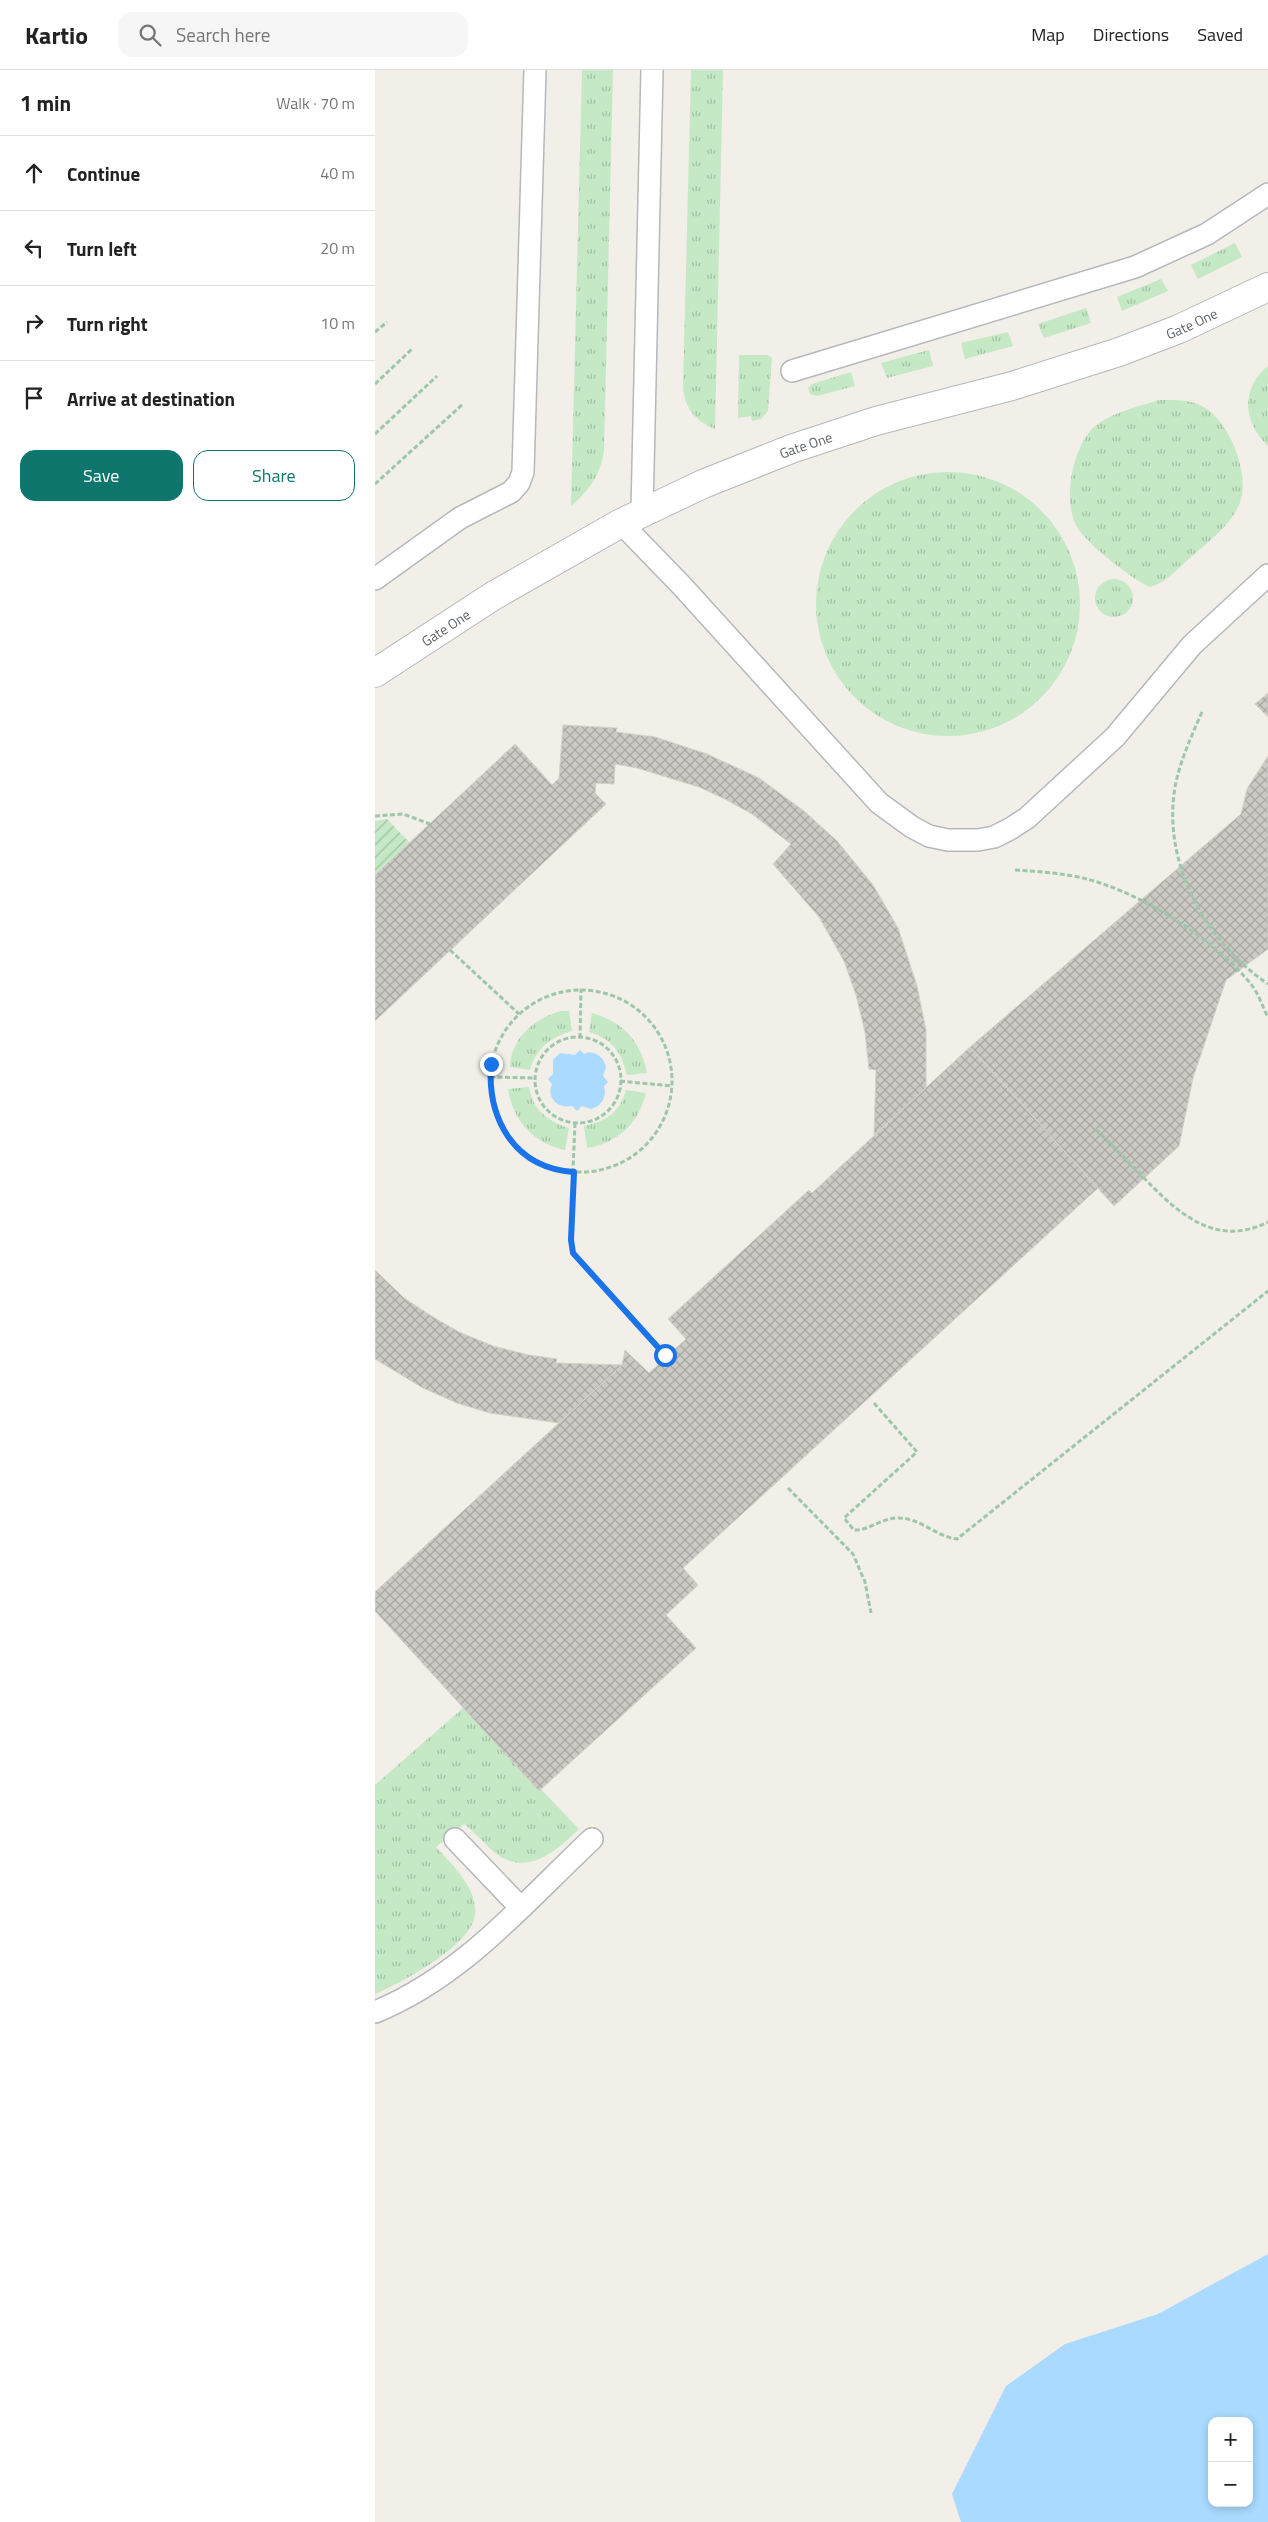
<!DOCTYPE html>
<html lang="en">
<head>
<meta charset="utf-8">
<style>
  :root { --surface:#fff; --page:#f6f6f6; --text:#222; --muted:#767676; --line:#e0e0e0; --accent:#0f766e }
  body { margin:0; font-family:"Titillium Web",sans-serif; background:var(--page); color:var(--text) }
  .controls { position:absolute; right:15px; bottom:15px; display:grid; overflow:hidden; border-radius:10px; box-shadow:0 2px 8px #0003 }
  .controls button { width:45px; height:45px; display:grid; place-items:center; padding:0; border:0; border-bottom:1px solid var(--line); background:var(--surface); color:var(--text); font:25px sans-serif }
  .stop { position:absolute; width:15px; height:15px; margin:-11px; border:4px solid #1a73e8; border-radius:50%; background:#fff }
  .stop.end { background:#1a73e8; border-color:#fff; box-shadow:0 1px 5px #0008 }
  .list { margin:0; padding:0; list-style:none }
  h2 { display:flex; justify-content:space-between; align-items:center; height:65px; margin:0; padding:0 20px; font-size:21px }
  h2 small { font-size:16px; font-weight:400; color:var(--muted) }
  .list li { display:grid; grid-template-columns:32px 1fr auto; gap:15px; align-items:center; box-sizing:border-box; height:75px; padding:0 20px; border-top:1px solid var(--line) }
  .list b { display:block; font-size:19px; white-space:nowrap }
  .list em { font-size:16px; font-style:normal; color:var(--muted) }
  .actions { display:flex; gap:10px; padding:15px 20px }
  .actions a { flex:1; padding:11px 0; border:1px solid var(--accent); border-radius:15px; text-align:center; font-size:18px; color:var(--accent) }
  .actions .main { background:var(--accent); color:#fff }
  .icon { flex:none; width:28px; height:28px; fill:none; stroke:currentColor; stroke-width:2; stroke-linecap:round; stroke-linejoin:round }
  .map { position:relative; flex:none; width:893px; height:2452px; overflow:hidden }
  header { display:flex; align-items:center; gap:30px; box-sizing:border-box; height:70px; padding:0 25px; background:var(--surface); border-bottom:1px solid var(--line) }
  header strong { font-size:24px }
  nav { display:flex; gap:28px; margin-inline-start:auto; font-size:18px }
  .search { width:350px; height:45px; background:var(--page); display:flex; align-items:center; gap:12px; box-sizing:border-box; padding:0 18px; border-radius:15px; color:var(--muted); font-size:19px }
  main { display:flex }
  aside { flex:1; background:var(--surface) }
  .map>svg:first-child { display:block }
  .grass { fill:url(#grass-tufts) }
  .garden { fill:url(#garden-furrows) }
  .water { fill:#aadaff; fill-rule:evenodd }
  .building { fill:url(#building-cross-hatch); stroke:#d6d1c6 }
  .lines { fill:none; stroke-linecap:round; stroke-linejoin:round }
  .service-casing { stroke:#b5b8bc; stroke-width:24 }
  .tertiary-casing { stroke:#b5b8bc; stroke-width:30 }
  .path { stroke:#9cc7a9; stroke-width:3; stroke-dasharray:5 2.5; stroke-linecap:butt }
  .service { stroke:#fff; stroke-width:21 }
  .tertiary { stroke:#fff; stroke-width:28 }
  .route { stroke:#1a73e8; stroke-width:6 }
  .labels { text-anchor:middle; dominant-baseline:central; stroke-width:4; stroke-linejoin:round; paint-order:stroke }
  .street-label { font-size:14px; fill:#5f6368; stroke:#fff }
</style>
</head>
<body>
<header>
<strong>Kartio</strong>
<div class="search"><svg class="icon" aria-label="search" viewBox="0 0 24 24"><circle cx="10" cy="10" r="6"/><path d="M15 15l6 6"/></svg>Search here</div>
<nav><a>Map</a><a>Directions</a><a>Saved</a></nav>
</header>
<main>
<aside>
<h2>1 min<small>Walk · 70 m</small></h2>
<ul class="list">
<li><svg class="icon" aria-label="ahead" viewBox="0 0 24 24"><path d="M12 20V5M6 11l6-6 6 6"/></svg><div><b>Continue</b></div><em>40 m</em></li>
<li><svg class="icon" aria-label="left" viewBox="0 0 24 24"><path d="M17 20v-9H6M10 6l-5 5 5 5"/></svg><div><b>Turn left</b></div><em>20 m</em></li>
<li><svg class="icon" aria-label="right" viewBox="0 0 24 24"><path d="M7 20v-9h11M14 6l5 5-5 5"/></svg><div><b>Turn right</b></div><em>10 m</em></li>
<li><svg class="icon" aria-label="arrive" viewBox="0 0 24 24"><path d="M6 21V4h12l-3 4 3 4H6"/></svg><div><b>Arrive at destination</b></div></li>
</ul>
<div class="actions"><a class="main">Save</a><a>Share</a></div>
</aside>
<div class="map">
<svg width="893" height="2452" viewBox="0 0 893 2452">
  <defs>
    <pattern id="grass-tufts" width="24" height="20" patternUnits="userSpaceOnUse" patternTransform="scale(1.25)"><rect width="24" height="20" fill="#c5e8c5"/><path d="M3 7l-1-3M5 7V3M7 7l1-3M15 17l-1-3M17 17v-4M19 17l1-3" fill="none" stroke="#a3c0a4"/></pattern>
    <pattern id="garden-furrows" width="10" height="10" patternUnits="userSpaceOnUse" patternTransform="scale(1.25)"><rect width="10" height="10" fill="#c5e8c5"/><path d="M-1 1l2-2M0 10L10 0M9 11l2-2" fill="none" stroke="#a3c0a4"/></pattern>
    <pattern id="building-cross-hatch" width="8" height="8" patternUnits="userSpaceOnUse" patternTransform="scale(1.25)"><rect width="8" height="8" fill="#cccac5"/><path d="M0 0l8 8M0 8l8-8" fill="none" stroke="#a9a8a4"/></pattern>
  </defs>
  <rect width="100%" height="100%" fill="#f1efe8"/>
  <!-- grass -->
  <path class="grass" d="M207,0H238L229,381C225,405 215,420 196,436Z
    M316,0H348L340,359C321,351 311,340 308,319Z
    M860,173L867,187L823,209L816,195Z
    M786,209L793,221L747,241L742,227Z
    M711,238L716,253L669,268L663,254Z
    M633,262L638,276L590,289L586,273Z
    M554,280L558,296L512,308L506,293Z
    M364,285H393L397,288L393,341L386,349L377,351L376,346L363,348Z
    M893,296V376C868,352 865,319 893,296Z
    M476,302L480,316L442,326L435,324L433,318L437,314Z
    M784,330C797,330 812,329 825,335C854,348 877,406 864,435C854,457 832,473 815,488C803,498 791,513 775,517C758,510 715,476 704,460C686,435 697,380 717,359C733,343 763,337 784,330Z
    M441 534a132 132 0 1 1 264 0a132 132 0 1 1-264 0Z
    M720 528a19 19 0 1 1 38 0a19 19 0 1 1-38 0Z
    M186,941H194L197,961C176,967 161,978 155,1000L135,997C136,968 160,948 186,941Z
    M217,943C248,952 266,971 272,1003L252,1005C246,981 237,969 214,962Z
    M154,1017C158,1040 172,1051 194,1058L190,1080C158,1073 138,1051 133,1019Z
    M251,1020L271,1023C263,1054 243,1073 212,1078L209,1056C232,1051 244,1043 251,1020Z
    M88,1638L204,1759C182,1780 154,1806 123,1785C111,1776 101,1763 89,1754L61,1777C77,1795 103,1818 100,1845C96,1876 26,1913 0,1924V1715Z"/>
  <!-- garden -->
  <path class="garden" d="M12,749L35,773L0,805V751Z"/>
  <!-- water -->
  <path class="water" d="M205,980L209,984C219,979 229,987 231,997L228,1006L233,1012L229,1016C232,1027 227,1036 216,1039L207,1036L202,1041L197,1036C183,1039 171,1028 177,1014L173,1009L178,1004V990L185,983L200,985Z
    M893,2184V2452H586L577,2424L631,2316L690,2274L783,2244ZM837,2351H874V2433H837Z"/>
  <!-- building -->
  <path class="building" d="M893,623V647L880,634Z
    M188,655L242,658L241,662L280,667L332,684L384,708L429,741L462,771L498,815L523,858L542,916L551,960V1018L499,1065L501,1000L494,999L490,962L481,925L469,891L444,847L398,794L416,774L377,744L350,729L324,717L262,698L240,694L239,714L221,713L220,723L231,734L0,951V805L140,674L177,715L184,708Z
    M893,686V879L851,910L818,1008L804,1076L739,1136L595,977L866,744L872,719Z
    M595,977L723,1118L308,1498L323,1515L291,1545L321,1578L164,1721L0,1541V1522L247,1295L250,1280L274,1303L311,1269L293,1249L434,1120L437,1123Z
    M0,1200L29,1228L58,1247L84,1262L118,1276L154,1285L182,1289L181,1293L247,1295L184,1353L115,1343L82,1333L48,1318L0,1289Z"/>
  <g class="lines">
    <defs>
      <path id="service" d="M417,301L760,197L832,164L893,124
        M267,442L277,0
        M246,453L307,516L504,733L537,757L554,766L573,770H603L619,767L635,759L652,748L740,667L817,575L893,505
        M0,509L85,448L136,422L144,413L148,402L160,0
        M80,1769L145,1837
        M0,1942C87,1907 150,1832 217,1769"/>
      <g id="tertiary">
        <path id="s1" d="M0,603L118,526L246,453L328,414L416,379L501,351L637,316L744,282L804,259L893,217"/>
      </g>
    </defs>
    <!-- service casing -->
    <use href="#service" class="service-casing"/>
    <!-- tertiary casing -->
    <use href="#tertiary" class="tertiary-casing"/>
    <!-- path -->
    <path class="path" d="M0,262L12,252
      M0,314L37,279
      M0,364L62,306
      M0,414L88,334
      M827,642C816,667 805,691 800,717C787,794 831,872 893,914
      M0,746L28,744L55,754
      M640,800C671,802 702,804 731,815C781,833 841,872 875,913C883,922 887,936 893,947
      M75,880L144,944
      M115 1011a91 91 0 1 1 182 0a91 91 0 1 1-182 0Z
      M160 1010a43 43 0 1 1 86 0a43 43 0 1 1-86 0Z
      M205,968L206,919
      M115,1007L160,1008
      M245,1011L297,1016
      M200,1053L195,1170L198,1183L290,1285
      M721,1059C737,1075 754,1092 770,1109C804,1144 841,1178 893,1152
      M499,1333L542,1382L469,1448L479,1460C494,1461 508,1447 524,1448C545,1448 562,1467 582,1469L893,1221
      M413,1418L478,1484L490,1512L496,1543"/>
    <!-- service -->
    <use href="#service" class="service"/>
    <!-- tertiary -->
    <use href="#tertiary" class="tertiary"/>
  </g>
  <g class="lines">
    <!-- route -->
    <path class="route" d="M116,994C112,1049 139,1098 199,1102L196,1170L198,1183L290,1285"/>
  </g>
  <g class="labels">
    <!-- street labels -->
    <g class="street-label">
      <text stroke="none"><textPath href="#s1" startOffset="894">Gate One</textPath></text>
      <text stroke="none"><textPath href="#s1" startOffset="489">Gate One</textPath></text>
      <text stroke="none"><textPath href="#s1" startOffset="84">Gate One</textPath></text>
    </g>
  </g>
</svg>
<div class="controls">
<button>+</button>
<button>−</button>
</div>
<div class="stop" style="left:290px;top:1285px"></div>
<div class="stop end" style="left:116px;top:994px"></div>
</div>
</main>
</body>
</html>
